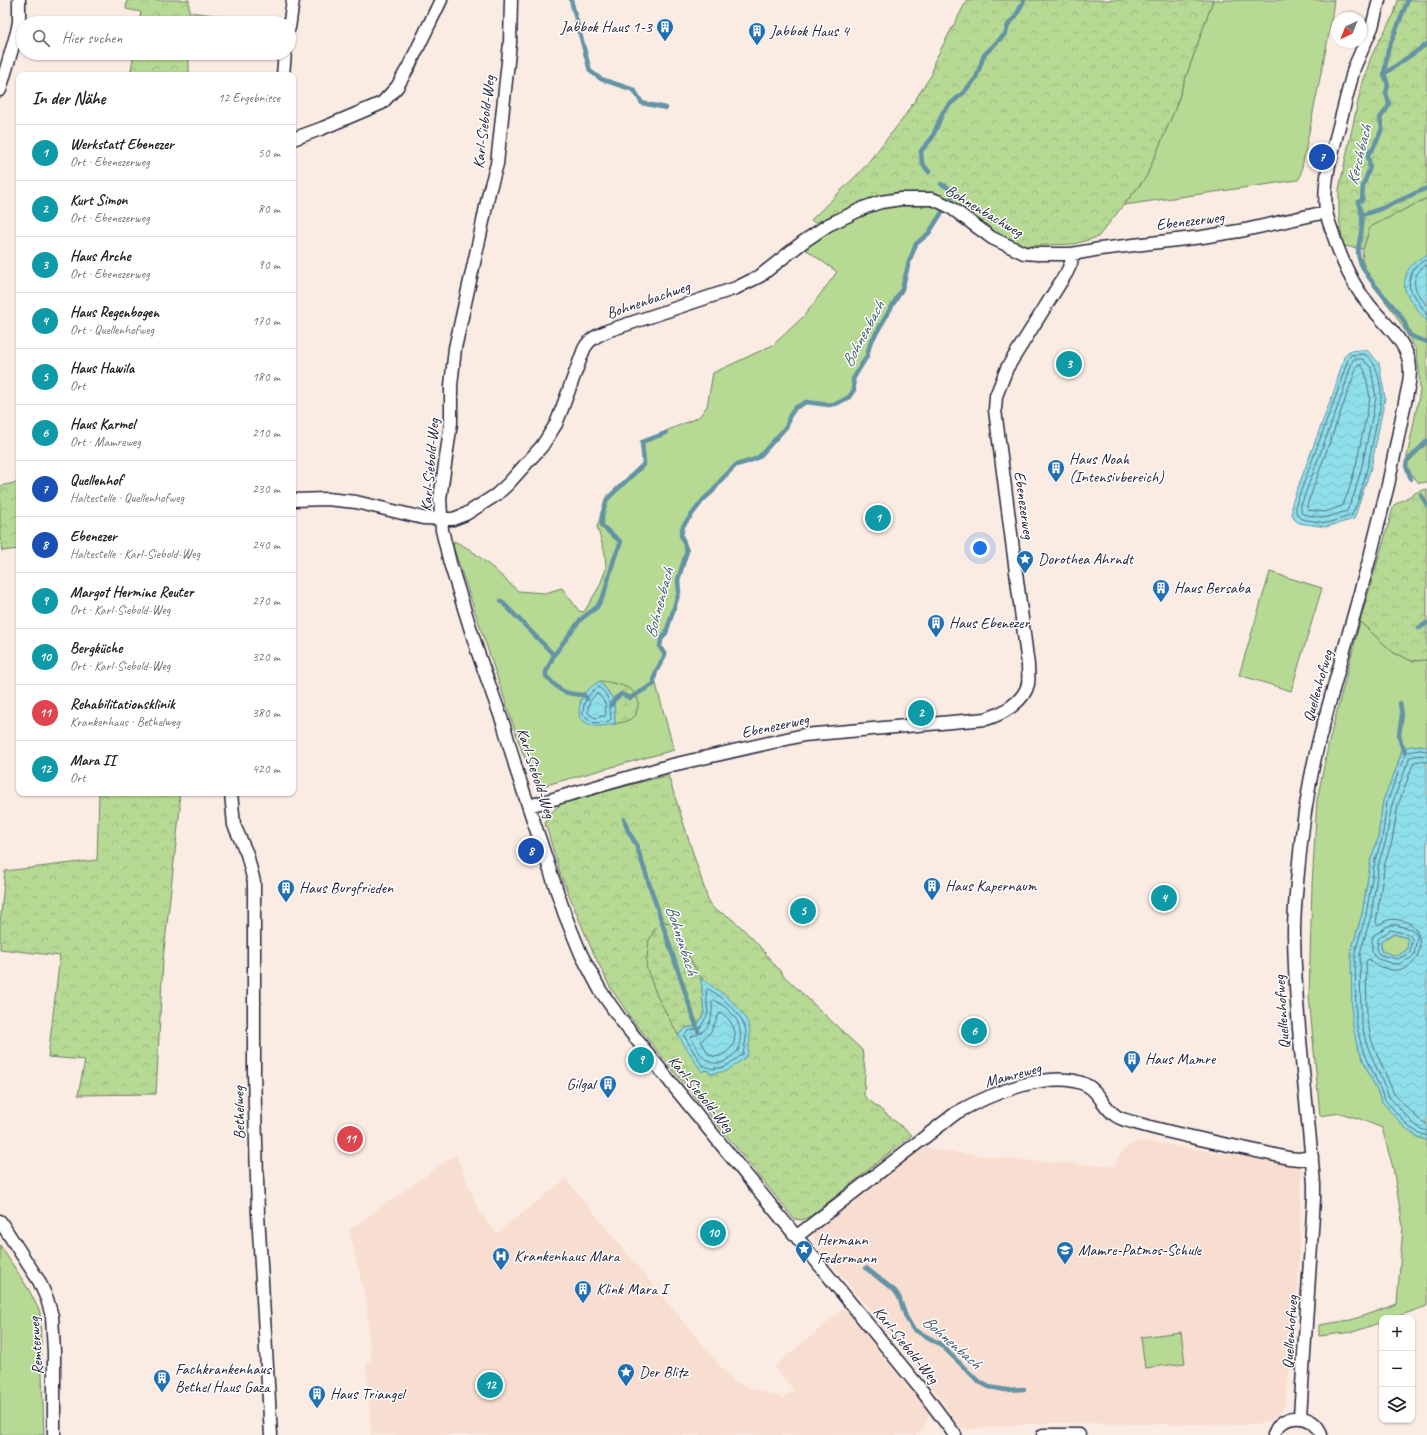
<!DOCTYPE html>
<html lang="de">
<head>
<meta charset="utf-8">
<style>
  :root { --surface:#fff; --page:#f6f6f6; --text:#202124; --muted:#757577; --line:#e0e0e0; --accent:#1f6fb2 }
  body { margin:0; font-family:Caveat,sans-serif; background:var(--page); color:var(--text) }
  .controls { position:absolute; right:12px; bottom:12px; display:grid; overflow:hidden; border-radius:8px; box-shadow:0 1px 3px #0004 }
  .controls button { width:36px; height:36px; display:grid; place-items:center; padding:0; border:0; border-bottom:1px solid var(--line); background:var(--surface); color:var(--text); font:20px sans-serif }
  .compass { position:absolute; left:1331px; top:12px; width:36px; height:36px; border-radius:50%; background:var(--surface); box-shadow:0 1px 3px #0004; rotate:223deg }
  .you { position:absolute; left:980px; top:548px; width:14px; height:14px; margin:-10px; border:3px solid #fff; border-radius:50%; background:#1a73e8; box-shadow:0 0 0 6px #1a73e833 }
  .badge { display:grid; place-items:center; width:26px; height:26px; border-radius:50%; background:var(--accent); color:#fff; font-size:13px; font-weight:700 }
  .pin { position:absolute; translate:-50% -50%; border:2px solid #fff; box-shadow:0 1px 4px #0006 }
  .list { margin:0; padding:0; list-style:none }
  h2 { display:flex; justify-content:space-between; align-items:center; height:52px; margin:0; padding:0 16px; font-size:17px }
  h2 small { font-size:13px; font-weight:400; color:var(--muted) }
  .list li { display:grid; grid-template-columns:26px 1fr auto; gap:12px; align-items:center; box-sizing:border-box; height:56px; padding:0 16px; border-top:1px solid var(--line) }
  .list b { display:block; font-size:15px; white-space:nowrap }
  .list p { margin:0; font-size:13px; white-space:nowrap; color:var(--muted) }
  .list em { font-size:13px; font-style:normal; color:var(--muted) }
  .icon { flex:none; width:22px; height:22px; fill:none; stroke:currentColor; stroke-width:2; stroke-linecap:round; stroke-linejoin:round }
  .map { position:relative; flex:none; width:1427px; height:1435px; overflow:hidden }
  .search { position:absolute; background:var(--surface); box-shadow:0 1px 3px #0004; left:16px; top:16px; width:280px; height:44px; display:flex; align-items:center; gap:10px; box-sizing:border-box; padding:0 14px; border-radius:22px; color:var(--muted); font-size:15px }
  .panel { position:absolute; background:var(--surface); box-shadow:0 1px 3px #0004; left:16px; top:72px; width:280px; height:724px; border-radius:8px }
  .map>svg:first-child { display:block }
  .built { fill:#f8ded0 }
  .green { fill:#b6d993; stroke:#6c7e67; fill-rule:evenodd }
  .forest { fill:url(#forest-crowns); stroke:#6c7e67; fill-rule:evenodd }
  .wetland { fill:url(#wetland-marsh); stroke:#6c7e67 }
  .water { fill:url(#water-waves); stroke:#6393a5; fill-rule:evenodd }
  .lines { fill:none; stroke-linecap:round; stroke-linejoin:round }
  .shore { stroke:#4e6e81; stroke-width:1 }
  .stream { stroke:#6393a5; stroke-width:4.5 }
  .minor-casing { stroke:#22223b; stroke-width:15 }
  .minor { stroke:#fff; stroke-width:12 }
  .labels { text-anchor:middle; dominant-baseline:central; stroke-width:3; stroke-linejoin:round; paint-order:stroke }
  .poi-label { font-size:16px; fill:#22223b; stroke:#fff; text-anchor:start }
  .street-label { font-size:16px; fill:#22223b; stroke:#fff }
  .water-label { font-size:17px; font-style:italic; fill:#435b70; stroke:#fff }
</style>
</head>
<body>
<div class="map">
<svg width="1427" height="1435" viewBox="0 0 1427 1435">
  <defs>
    <pattern id="forest-crowns" width="20" height="18" patternUnits="userSpaceOnUse"><rect width="20" height="18" fill="#b6d993"/><path d="M2 6a3 3 0 1 1 6 0M12 15a3 3 0 1 1 6 0" fill="none" stroke="#9cba80"/></pattern>
    <pattern id="wetland-marsh" width="20" height="14" patternUnits="userSpaceOnUse"><rect width="20" height="14" fill="#b6d993"/><path d="M1 5h8M5 5V1M11 12h8M15 12V8" fill="none" stroke="#9cba80"/></pattern>
    <pattern id="water-waves" width="16" height="10" patternUnits="userSpaceOnUse"><rect width="16" height="10" fill="#8fdfeb"/><path d="M0 5q4-4 8 0t8 0" fill="none" stroke="#7bbfca"/></pattern>
  </defs>
  <rect width="100%" height="100%" fill="#fbece3"/>
  <filter id="ink" filterUnits="userSpaceOnUse"><feTurbulence type="fractalNoise" baseFrequency=".025" numOctaves="2"/><feDisplacementMap in="SourceGraphic" scale="8" xChannelSelector="R" yChannelSelector="G"/><feConvolveMatrix kernelMatrix="1 2 1 2 8 2 1 2 1" color-interpolation-filters="sRGB"/></filter>
  <g filter="url(#ink)">
    <!-- built -->
    <path class="built" d="M1140,1141L1152,1142L1211,1152L1286,1161L1296,1165L1302,1170L1298,1286L1290,1366L1285,1404L1281,1412L1271,1420L1256,1425L1043,1423L970,1429L963,1428L958,1424L934,1390L815,1243L813,1233L821,1225L923,1145L934,1150L1021,1160L1114,1166L1122,1152L1130,1145Z
      M456,1154L479,1212L497,1233L566,1179L733,1382L783,1398L794,1390L774,1367L844,1308L929,1412L924,1429L915,1435H371L366,1363L371,1362L366,1301L349,1230Z"/>
    <!-- green -->
    <path class="green" d="M1213,0H1334L1330,29L1300,177L1298,180L1124,205L1146,177L1173,114Z
      M1427,198V482L1419,483L1405,467L1420,391L1419,369L1416,350L1395,314L1372,284L1362,260L1363,249L1370,227Z
      M931,203L944,209L929,233L916,244L909,262L902,289L870,344L867,356L853,379L854,390L849,397L838,403L829,405L806,402L795,408L789,417L787,426L759,457L750,461L736,465L721,480L713,491L703,500L683,526L681,535L687,551L678,580L679,592L666,633L661,640L660,647L665,655L663,660L658,665L654,677L674,750L539,787L523,754L462,573L453,546L454,541L471,550L494,569L518,591L545,593L562,588L579,611L584,612L599,587L606,569L605,553L597,527L606,499L644,463L640,442L699,417L707,406L713,373L773,345L804,316L837,272L804,248C828,229 857,211 887,204C898,201 918,204 931,203ZM584,692L615,724L604,725L580,703Z
      M1270,572L1322,588L1291,691L1239,675Z
      M1360,622L1394,653L1412,661L1427,660V747L1421,745L1406,747L1402,750L1397,767L1383,801L1378,838L1371,859L1362,914L1351,952L1357,1046L1382,1102L1417,1137L1427,1140V1306L1393,1318H1382V1322L1353,1332L1319,1336V1325L1351,1320L1397,1304L1403,1227L1393,1168L1382,1128L1360,1119L1340,1113L1320,1116L1309,996L1312,886L1317,800L1329,742Z
      M1393,934L1408,938L1407,950L1397,956L1381,951V941Z
      M0,1245L29,1290L40,1312L44,1435H0Z
      M1181,1332L1185,1363L1145,1368L1141,1337Z"/>
    <!-- forest -->
    <path class="forest" d="M127,0H189V12L282,23H139L141,12L126,9Z
      M967,0H1213L1173,114L1146,177L1098,237L1074,244L1024,246L1005,240L988,229L950,200L934,197L861,203L815,223L811,220L861,171L902,120L932,74L934,62Z
      M1398,0H1427V198L1370,227L1363,249L1343,246L1339,217V189L1360,92L1370,60L1376,46L1394,14Z
      M134,53H189V75H130Z
      M19,482V549L2,551L0,537V486Z
      M1427,489V660L1412,661L1394,653L1360,622L1394,505L1419,491Z
      M668,775L709,903L715,910L728,916L739,925L755,941L785,977L862,1050L865,1069L864,1096L912,1135L811,1216L802,1220L794,1219L633,1021L610,987L591,948L561,876L545,823L547,816L562,803ZM702,978L709,1071L704,1070L686,1028Z
      M99,793H179L180,808L163,960L156,1094L78,1095L85,1060L48,1057L60,956L0,949V925L5,871L97,860Z"/>
    <!-- wetland -->
    <path class="wetland" d="M600,681C611,682 635,686 638,699C639,704 637,710 636,715L627,721L615,724L614,700Z
      M662,921L672,924L688,955L701,978L704,1013L697,1026L686,1028L678,1035L656,994L646,966L649,940L657,926Z"/>
    <!-- water -->
    <path class="water" d="M1427,256V321C1421,314 1407,298 1405,289C1402,275 1413,258 1427,256Z
      M1361,350H1367L1379,363L1385,398L1371,468L1354,519L1326,527L1299,523L1295,520L1292,514V503L1334,391L1344,357L1349,351Z
      M600,681L614,700L615,724C597,726 594,730 579,717C580,695 582,693 600,681Z
      M1421,745L1427,747V1140L1417,1137L1407,1130L1382,1102L1357,1046L1352,1021L1351,952L1362,914L1371,859L1378,838L1383,801L1397,767L1402,750L1406,747ZM1393,934L1408,938L1407,950L1397,956L1381,951V941Z
      M701,978C719,992 746,1006 750,1031C751,1038 748,1048 747,1056L727,1071L710,1074L709,1071L705,1070L702,1072L678,1035L686,1028L697,1026L704,1013Z"/>
    <g class="lines">
      <!-- shore -->
      <path class="shore" d="M1427,260L1423,261L1414,268L1409,281L1410,289L1427,315
        M1427,265C1422,267 1418,271 1416,276C1411,288 1420,296 1427,306
        M1361,354C1377,355 1381,385 1381,397C1381,408 1377,420 1375,431C1370,454 1363,496 1351,516L1326,523L1301,519L1296,513V504L1337,393L1348,359L1351,355Z
        M1354,359H1363L1371,368L1376,398L1362,466L1354,495L1347,511L1325,518L1303,514L1301,512V505L1342,395L1352,362Z
        M1358,365H1361L1365,371L1370,398L1356,465L1348,493L1342,506L1325,512L1308,510L1307,506Z
        M598,687C610,693 610,708 611,719L609,721L594,723L583,715C583,702 587,694 598,687Z
        M597,694L599,695L605,703L606,714L604,716L595,718L588,713C588,705 590,698 597,694Z
        M1427,751L1420,750L1406,752L1387,802L1382,839L1375,860L1366,915L1355,952L1356,1021L1361,1045L1385,1100L1409,1127L1419,1133L1427,1136
        M1427,756L1420,755L1410,757L1392,804L1386,840L1379,862L1371,916L1360,953L1361,1020L1366,1043L1389,1097L1413,1123L1421,1129L1427,1131
        M1427,762L1419,761L1414,762L1398,805L1392,841L1385,863L1376,923L1378,925C1390,918 1393,918 1407,922C1427,930 1423,970 1397,970C1393,971 1389,969 1385,968C1378,966 1374,964 1369,959L1366,961L1367,1020L1372,1042L1394,1094L1417,1118L1427,1124
        M1390,925H1395L1411,929L1415,932L1417,937L1414,955L1411,958L1399,964H1394L1378,959L1374,956L1372,952V940L1373,936Z
        M1391,930L1408,934L1412,938L1410,952L1398,959L1380,955L1377,951L1378,939Z
        M708,989C722,996 744,1015 746,1032C747,1038 744,1048 743,1054L725,1067L713,1069L702,1065L684,1036L688,1031L700,1028L708,1014L706,991Z
        M714,1000C736,1012 745,1026 738,1051C733,1054 728,1060 723,1062C706,1068 697,1050 691,1037L692,1036C710,1032 713,1018 712,1002Z
        M720,1013C727,1015 735,1026 735,1034C735,1038 734,1044 732,1047C723,1055 721,1059 709,1055L701,1041L710,1033Z"/>
      <!-- stream -->
      <path class="stream" d="M571,0L590,71L601,79L634,90L642,103L666,108
        M1408,0L1388,50L1384,74L1388,85L1386,93L1389,103L1388,107L1380,118L1382,128L1379,136L1372,150L1369,152L1368,156L1370,167L1363,186L1362,200L1358,202C1359,207 1362,212 1362,216C1364,229 1358,241 1358,253C1360,275 1391,301 1402,318C1406,323 1406,330 1410,335C1414,338 1422,340 1427,342
        M1384,74L1427,44
        M929,172L922,163L921,151L932,138L943,112L948,106L963,93L976,78L984,55L1006,33L1008,25L1016,16L1024,0
        M941,184L953,190V194L950,200
        M1362,215L1380,209L1427,188
        M1411,479L1406,466L1407,461L1427,441
        M1421,495L1427,505
        M501,601L554,655
        M1419,628L1427,623
        M587,699L584,695C563,694 560,691 546,676V672L554,655L581,619L597,607L604,594L614,559L621,542L602,526V515L607,499L644,464L642,442L666,433
        M1400,703L1402,715L1399,734L1401,744L1404,749L1405,753
        M611,705L614,700L621,694L630,698L654,684C654,669 660,667 665,655L660,647L661,640L666,633L679,592L678,580L687,551L681,535L683,526L703,500L713,491L721,480L736,465L750,461L759,457L787,426L789,417L795,408L806,402L829,405L838,403L849,397L854,390L853,379L867,356L870,344L902,289L909,262L916,244L929,233L944,209
        M624,819L628,831L636,844L698,1031
        M866,1268L895,1291L899,1297L906,1317L913,1329L940,1344L978,1381L989,1387L1006,1390L1024,1389"/>
      <defs>
        <path id="minor" d="M511,0L510,43L497,164L489,192L480,236L455,348L451,386V423L440,499L442,530L450,563L478,653L504,726L517,772L565,915L581,954L600,990L621,1020L676,1089L923,1392L955,1435
          M289,28L293,0
          M283,75L285,53
          M0,90L17,32L19,22V0
          M293,139L323,128L382,103L397,87L409,66L441,0
          M293,500L327,499L356,502L423,518L453,519L466,514L496,495L508,484L542,446L556,424L563,406L584,349C589,339 597,336 607,331L736,288L760,276L803,242L828,225L866,207L881,202L901,199H932L940,202L950,207L992,238L1024,253L1037,254H1072L1100,249L1202,237L1245,230L1326,212
          M231,793L234,825L247,854L254,882V1072L258,1214L271,1435
          M529,806L672,765L804,735L986,719C1002,714 1024,702 1028,684C1029,678 1028,671 1028,665L995,410L996,396L1007,368L1067,272L1071,263L1072,254
          M0,1221L39,1281L47,1299L52,1316L54,1352V1435
          M797,1236L956,1113C988,1095 1053,1067 1088,1086C1100,1093 1104,1108 1115,1115C1119,1119 1126,1120 1132,1122C1183,1137 1236,1146 1288,1158L1299,1159L1312,1157
          M1300,1417L1314,1198V1184C1307,1100 1295,1017 1294,933C1294,912 1296,892 1298,872C1302,827 1308,784 1319,740L1370,557L1388,485L1409,383C1410,376 1411,369 1409,361C1404,338 1381,321 1367,302C1350,282 1340,256 1332,231C1330,225 1327,218 1326,211C1324,195 1326,180 1329,165L1354,68L1372,27L1379,0
          M1043,1435H1079
          M1274,1435C1280,1412 1315,1412 1321,1435"/>
      </defs>
      <!-- minor casing -->
      <use href="#minor" class="minor-casing"/>
      <!-- minor -->
      <use href="#minor" class="minor"/>
    </g>
  </g>
  <!-- icons -->
  <defs>
    <symbol id="building-pin" viewBox="-11 -11 22 30"><path d="M0 17L-7.5 6A9.5 9.5 0 1 1 7.5 6Z" fill="#1f6fb2" stroke="#fff"/><path d="M-4-6H4V6H1V3H-1V6H-4ZM-2.5-4.3h1.7v1.8h-1.7ZM.8-4.3h1.7v1.8H.8ZM-2.5-1h1.7V.8h-1.7ZM.8-1h1.7V.8H.8Z" fill="#fff"/></symbol>
    <symbol id="sight-pin" viewBox="-11 -11 22 30"><path d="M0 17L-7.5 6A9.5 9.5 0 1 1 7.5 6Z" fill="#1f6fb2" stroke="#fff"/><path d="M0-6L1.8-2.2L6-1.7L2.9 1.2L3.7 5.4L0 3.3L-3.7 5.4L-2.9 1.2L-6-1.7L-1.8-2.2Z" fill="#fff"/></symbol>
    <symbol id="school-pin" viewBox="-11 -11 22 30"><path d="M0 17L-7.5 6A9.5 9.5 0 1 1 7.5 6Z" fill="#1f6fb2" stroke="#fff"/><path d="M0-5L7-2L0 1L-7-2ZM-4 1L0 2.5L4 1V4Q0 6-4 4Z" fill="#fff"/></symbol>
    <symbol id="hospital-pin" viewBox="-11 -11 22 30"><path d="M0 17L-7.5 6A9.5 9.5 0 1 1 7.5 6Z" fill="#1f6fb2" stroke="#fff"/><path d="M-5-5h3v3.5h4V-5h3V5h-3V1.5h-4V5h-3Z" fill="#fff"/></symbol>
  </defs>
  <g fill-rule="evenodd">
    <use href="#building-pin" x="655" y="17" width="20" height="27"/>
    <use href="#building-pin" x="747" y="21" width="20" height="27"/>
    <use href="#building-pin" x="1046" y="458" width="20" height="27"/>
    <use href="#sight-pin" x="1015" y="549" width="20" height="27"/>
    <use href="#building-pin" x="1151" y="578" width="20" height="27"/>
    <use href="#building-pin" x="926" y="613" width="20" height="27"/>
    <use href="#building-pin" x="922" y="876" width="20" height="27"/>
    <use href="#building-pin" x="276" y="878" width="20" height="27"/>
    <use href="#building-pin" x="1122" y="1049" width="20" height="27"/>
    <use href="#building-pin" x="598" y="1074" width="20" height="27"/>
    <use href="#sight-pin" x="794" y="1239" width="20" height="27"/>
    <use href="#school-pin" x="1055" y="1240" width="20" height="27"/>
    <use href="#hospital-pin" x="491" y="1246" width="20" height="27"/>
    <use href="#building-pin" x="573" y="1279" width="20" height="27"/>
    <use href="#sight-pin" x="616" y="1362" width="20" height="27"/>
    <use href="#building-pin" x="152" y="1368" width="20" height="27"/>
    <use href="#building-pin" x="307" y="1384" width="20" height="27"/>
  </g>
  <g class="labels">
    <!-- poi labels -->
    <g class="poi-label">
      <text x="652" y="27" text-anchor="end">Jabbok Haus 1-3</text>
      <text x="770" y="31">Jabbok Haus 4</text>
      <text x="1069" y="459">Haus Noah<tspan x="1069" dy="18">(Intensivbereich)</tspan></text>
      <text x="1038" y="559">Dorothea Ahrndt</text>
      <text x="1174" y="588">Haus Bersaba</text>
      <text x="949" y="623">Haus Ebenezer</text>
      <text x="945" y="886">Haus Kapernaum</text>
      <text x="299" y="888">Haus Burgfrieden</text>
      <text x="1145" y="1059">Haus Mamre</text>
      <text x="595" y="1084" text-anchor="end">Gilgal</text>
      <text x="817" y="1240">Hermann<tspan x="817" dy="18">Federmann</tspan></text>
      <text x="1078" y="1250">Mamre-Patmos-Schule</text>
      <text x="514" y="1256">Krankenhaus Mara</text>
      <text x="596" y="1289">Klink Mara I</text>
      <text x="175" y="1369">Fachkrankenhaus<tspan x="175" dy="18">Bethel Haus Gaza</tspan></text>
      <text x="639" y="1372">Der Blitz</text>
      <text x="330" y="1394">Haus Triangel</text>
    </g>
    <!-- street labels -->
    <g class="street-label">
      <text transform="translate(484 122) rotate(-83)">Karl-Siebold-Weg</text>
      <text transform="translate(984 211) rotate(31)">Bohnenbachweg</text>
      <text transform="translate(1190 221) rotate(-7)">Ebenezerweg</text>
      <text transform="translate(648 300) rotate(-19)">Bohnenbachweg</text>
      <text transform="translate(430 465) rotate(-85)">Karl-Siebold-Weg</text>
      <text transform="translate(1024 505) rotate(82)">Ebenezerweg</text>
      <text transform="translate(1318 686) rotate(-74)">Quellenhofweg</text>
      <text transform="translate(775 726) rotate(-12)">Ebenezerweg</text>
      <text transform="translate(536 773) rotate(72)">Karl-Siebold-Weg</text>
      <text transform="translate(1282 1012) rotate(-94)">Quellenhofweg</text>
      <text transform="translate(1013 1075) rotate(-15)">Mamreweg</text>
      <text transform="translate(701 1094) rotate(51)">Karl-Siebold-Weg</text>
      <text transform="translate(239 1113) rotate(-91)">Bethelweg</text>
      <text transform="translate(1290 1332) rotate(-86)">Quellenhofweg</text>
      <text transform="translate(906 1345) rotate(51)">Karl-Siebold-Weg</text>
      <text transform="translate(36 1346) rotate(-94)">Remterweg</text>
    </g>
    <!-- water labels -->
    <g class="water-label">
      <text transform="translate(1359 155) rotate(-76)">Kerchbach</text>
      <text transform="translate(863 334) rotate(-62)">Bohnenbach</text>
      <text transform="translate(659 603) rotate(-75)">Bohnenbach</text>
      <text transform="translate(682 940) rotate(72)">Bohnenbach</text>
      <text transform="translate(952 1342) rotate(41)">Bohnenbach</text>
    </g>
  </g>
</svg>
<div class="controls">
<button>+</button>
<button>−</button>
<button><svg class="icon" aria-label="layers" viewBox="0 0 24 24"><path d="M12 4l9 5-9 5-9-5zM3 14l9 5 9-5"/></svg></button>
</div>
<svg class="compass" viewBox="-18 -18 36 36"><path d="M0-13l5 13h-10z" fill="#e53935"/><path d="M0 13l5-13h-10z" fill="#757577"/></svg>
<div class="you"></div>
<div class="pin badge" style="left:878px;top:518px;background:#0f9aa8">1</div>
<div class="pin badge" style="left:921px;top:713px;background:#0f9aa8">2</div>
<div class="pin badge" style="left:1069px;top:364px;background:#0f9aa8">3</div>
<div class="pin badge" style="left:1164px;top:898px;background:#0f9aa8">4</div>
<div class="pin badge" style="left:803px;top:911px;background:#0f9aa8">5</div>
<div class="pin badge" style="left:974px;top:1031px;background:#0f9aa8">6</div>
<div class="pin badge" style="left:1322px;top:157px;background:#1a4fb4">7</div>
<div class="pin badge" style="left:531px;top:851px;background:#1a4fb4">8</div>
<div class="pin badge" style="left:641px;top:1060px;background:#0f9aa8">9</div>
<div class="pin badge" style="left:713px;top:1233px;background:#0f9aa8">10</div>
<div class="pin badge" style="left:350px;top:1139px;background:#e0444e">11</div>
<div class="pin badge" style="left:490px;top:1385px;background:#0f9aa8">12</div>
<div class="search"><svg class="icon" aria-label="search" viewBox="0 0 24 24"><circle cx="10" cy="10" r="6"/><path d="M15 15l6 6"/></svg>Hier suchen</div>
<section class="panel">
<h2>In der Nähe<small>12 Ergebnisse</small></h2>
<ul class="list">
<li><span class="badge" style="background:#0f9aa8">1</span><div><b>Werkstatt Ebenezer</b><p>Ort · Ebenezerweg</p></div><em>50 m</em></li>
<li><span class="badge" style="background:#0f9aa8">2</span><div><b>Kurt Simon</b><p>Ort · Ebenezerweg</p></div><em>80 m</em></li>
<li><span class="badge" style="background:#0f9aa8">3</span><div><b>Haus Arche</b><p>Ort · Ebenezerweg</p></div><em>90 m</em></li>
<li><span class="badge" style="background:#0f9aa8">4</span><div><b>Haus Regenbogen</b><p>Ort · Quellenhofweg</p></div><em>170 m</em></li>
<li><span class="badge" style="background:#0f9aa8">5</span><div><b>Haus Hawila</b><p>Ort</p></div><em>180 m</em></li>
<li><span class="badge" style="background:#0f9aa8">6</span><div><b>Haus Karmel</b><p>Ort · Mamreweg</p></div><em>210 m</em></li>
<li><span class="badge" style="background:#1a4fb4">7</span><div><b>Quellenhof</b><p>Haltestelle · Quellenhofweg</p></div><em>230 m</em></li>
<li><span class="badge" style="background:#1a4fb4">8</span><div><b>Ebenezer</b><p>Haltestelle · Karl-Siebold-Weg</p></div><em>240 m</em></li>
<li><span class="badge" style="background:#0f9aa8">9</span><div><b>Margot Hermine Reuter</b><p>Ort · Karl-Siebold-Weg</p></div><em>270 m</em></li>
<li><span class="badge" style="background:#0f9aa8">10</span><div><b>Bergküche</b><p>Ort · Karl-Siebold-Weg</p></div><em>320 m</em></li>
<li><span class="badge" style="background:#e0444e">11</span><div><b>Rehabilitationsklinik</b><p>Krankenhaus · Bethelweg</p></div><em>380 m</em></li>
<li><span class="badge" style="background:#0f9aa8">12</span><div><b>Mara II</b><p>Ort</p></div><em>420 m</em></li>
</ul>
</section>
</div>
</body>
</html>
